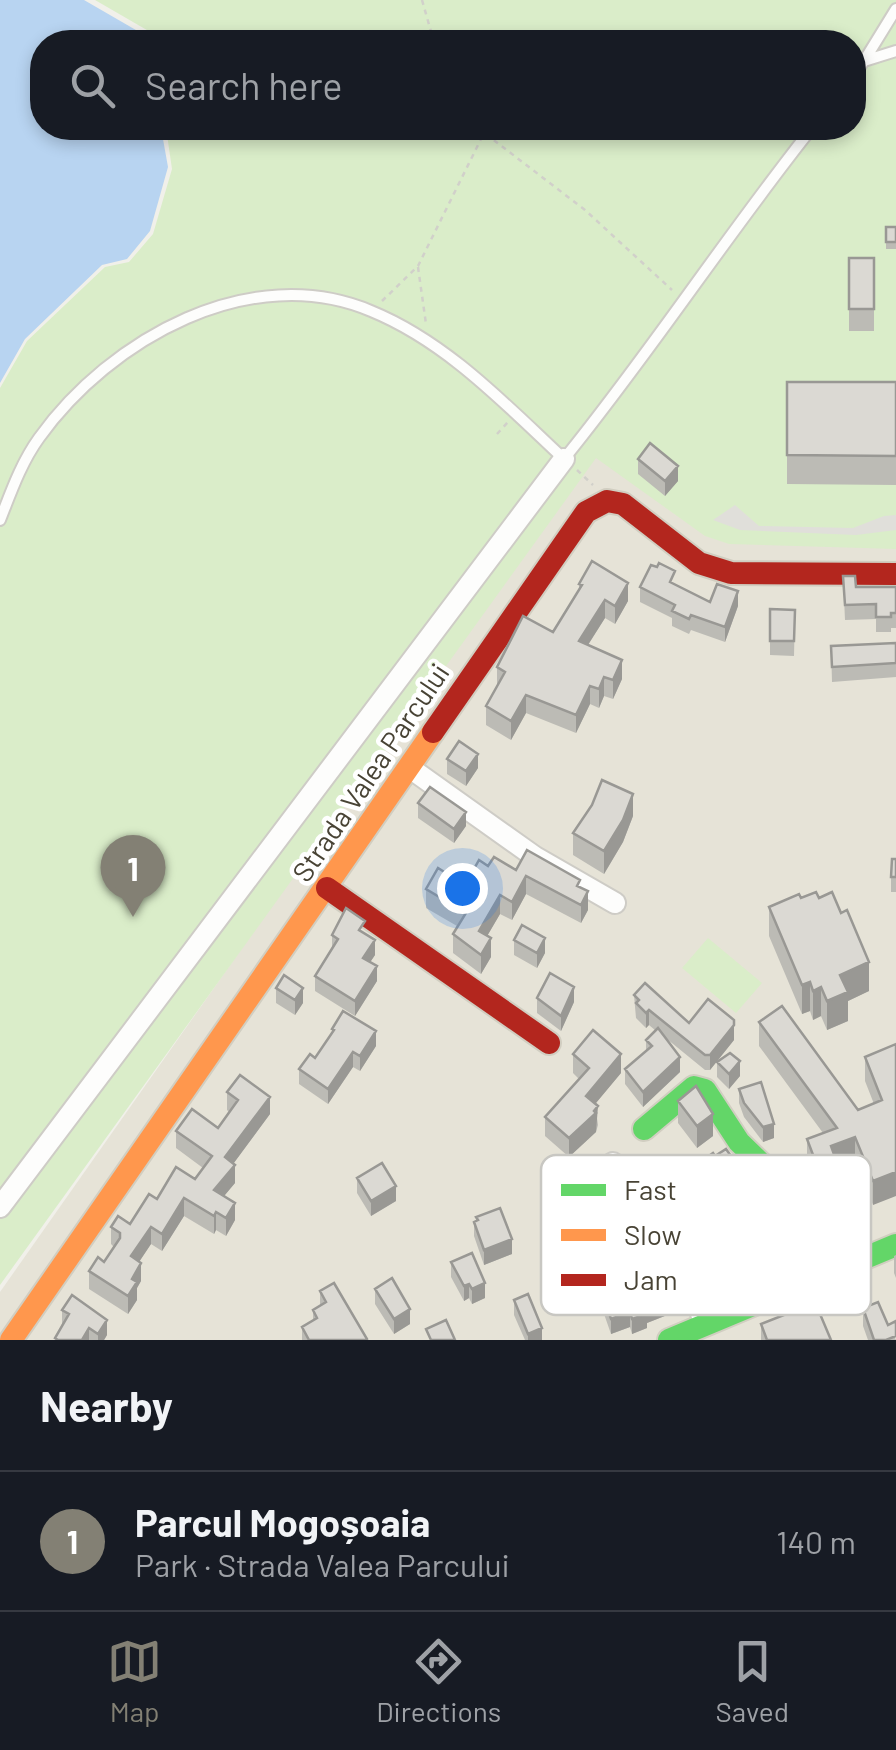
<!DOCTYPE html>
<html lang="en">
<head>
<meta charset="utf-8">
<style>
  :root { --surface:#171b24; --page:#242831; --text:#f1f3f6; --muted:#9ea1a6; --line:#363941; --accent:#838074 }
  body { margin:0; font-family:Barlow,sans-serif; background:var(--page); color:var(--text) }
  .you { position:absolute; left:462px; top:888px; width:35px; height:35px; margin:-25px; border:8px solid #fff; border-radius:50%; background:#1a73e8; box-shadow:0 0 0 15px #1a73e833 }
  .badge { display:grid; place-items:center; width:65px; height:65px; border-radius:50%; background:var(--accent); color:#fff; font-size:32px; font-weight:700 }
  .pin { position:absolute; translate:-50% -82px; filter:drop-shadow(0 2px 5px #0008) }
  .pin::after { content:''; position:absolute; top:52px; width:35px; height:30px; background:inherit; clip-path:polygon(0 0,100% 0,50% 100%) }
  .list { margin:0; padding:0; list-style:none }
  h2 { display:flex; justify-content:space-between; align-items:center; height:130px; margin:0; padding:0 40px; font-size:42px }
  h2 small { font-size:32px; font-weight:400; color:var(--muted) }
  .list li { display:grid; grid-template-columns:65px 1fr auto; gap:30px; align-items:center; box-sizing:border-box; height:140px; padding:0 40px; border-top:2px solid var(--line) }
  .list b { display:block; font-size:38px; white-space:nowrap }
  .list p { margin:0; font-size:32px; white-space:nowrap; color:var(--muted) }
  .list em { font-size:32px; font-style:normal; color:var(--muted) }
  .icon { flex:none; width:55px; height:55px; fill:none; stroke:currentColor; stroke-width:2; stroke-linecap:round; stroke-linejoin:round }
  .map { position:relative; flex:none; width:896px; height:1340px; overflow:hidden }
  .search { position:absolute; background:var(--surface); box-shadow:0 5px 15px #0003; left:30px; right:30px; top:30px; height:110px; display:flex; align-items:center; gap:25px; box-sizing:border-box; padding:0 35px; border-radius:40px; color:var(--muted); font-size:38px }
  .sheet { height:270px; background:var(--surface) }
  nav { display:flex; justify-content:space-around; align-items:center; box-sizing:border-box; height:140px; border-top:2px solid var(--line); background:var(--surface); font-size:28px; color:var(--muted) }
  nav a { display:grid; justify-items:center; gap:5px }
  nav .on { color:var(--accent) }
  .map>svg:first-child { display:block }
  .residential { fill:#e6e3d7 }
  .green { fill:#daedc9 }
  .parking { fill:#e0dfda }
  .water { fill:#b8d4f1 }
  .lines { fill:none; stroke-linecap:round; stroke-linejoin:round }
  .lane-casing { stroke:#ceccc6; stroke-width:14 }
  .street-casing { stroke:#ceccc6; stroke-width:24 }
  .fast-casing { stroke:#d1cec1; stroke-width:26 }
  .slow-casing { stroke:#d1cec1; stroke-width:26 }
  .jam-casing { stroke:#d1cec1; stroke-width:26 }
  .path { stroke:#d1d0ca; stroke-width:2.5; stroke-dasharray:5 5; stroke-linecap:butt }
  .lane { stroke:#fdfdfc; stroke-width:10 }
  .street { stroke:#fdfdfc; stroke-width:20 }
  .fast { stroke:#63d668; stroke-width:22 }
  .slow { stroke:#ff974d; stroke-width:22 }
  .jam { stroke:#b3261e; stroke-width:22 }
  .wall { fill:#bcbbb5 }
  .shaded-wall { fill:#999894 }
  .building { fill:#dbd9d3; stroke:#999894; stroke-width:2.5 }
  .labels { text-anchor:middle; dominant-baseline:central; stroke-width:9; stroke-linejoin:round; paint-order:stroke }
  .street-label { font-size:28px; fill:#484335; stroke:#fff }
  .key { fill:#fff; stroke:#c8c7c2; stroke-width:2.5 }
  .key-label { font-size:28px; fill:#484335 }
</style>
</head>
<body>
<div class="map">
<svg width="896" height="1340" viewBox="0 0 896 1340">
  <rect width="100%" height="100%" fill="#f1f0ea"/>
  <!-- residential -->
  <path class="residential" d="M594,448L896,542V1340H0V1292Z"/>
  <!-- green -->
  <path class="green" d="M95,0H896V549L729,544L705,536L596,458L0,1285V388L27,341L105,267L129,262L153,234L172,169L166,128H854V42H153L152,33Z
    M708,938L762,983L736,1013L682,968Z"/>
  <!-- parking -->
  <path class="parking" d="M735,505L759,526L853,528L884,516L896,515V530L856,535L740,530L713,520Z"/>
  <!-- water -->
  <path class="water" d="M0,0H84L148,37L149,42H42V128H161L168,167L150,231L127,259L102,265L25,339L0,383Z"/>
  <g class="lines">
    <defs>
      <path id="lane" d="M864,61L896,9
        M854,75L864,61L896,51
        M0,520C11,492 21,463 39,438C110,339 251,260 371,311C447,342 506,405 564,459C651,352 726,236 812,128"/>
      <path id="street" d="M410,768L535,857L615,903
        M613,1163C667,1211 682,1258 705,1325
        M0,1207L564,459"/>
      <path id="fast" d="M644,1129L694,1087L705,1090L739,1142L782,1184L822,1276
        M669,1340L896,1245"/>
      <path id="slow" d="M11,1340L433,732"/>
      <path id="jam" d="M433,732L586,512L607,501L623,504L699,563L731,573L896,574
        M327,888L549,1043"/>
    </defs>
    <!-- lane casing -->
    <use href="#lane" class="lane-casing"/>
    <!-- street casing -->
    <use href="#street" class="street-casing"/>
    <!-- fast casing -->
    <use href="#fast" class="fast-casing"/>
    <!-- slow casing -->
    <use href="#slow" class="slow-casing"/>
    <!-- jam casing -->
    <use href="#jam" class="jam-casing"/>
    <!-- path -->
    <path class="path" d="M422,0L434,42
      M478,128L585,210L672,290
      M418,267L426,324
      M382,301L418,266L483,135
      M497,434L508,422
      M577,470L593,485"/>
    <!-- lane -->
    <use href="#lane" class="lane"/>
    <!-- street -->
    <use href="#street" class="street"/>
    <!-- fast -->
    <use href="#fast" class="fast"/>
    <!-- slow -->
    <use href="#slow" class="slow"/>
    <!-- jam -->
    <use href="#jam" class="jam"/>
  </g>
  <!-- wall -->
  <path class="wall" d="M886,227H896V249H886Z
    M849,258H874V331H849Z
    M787,382H896V485L787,484Z
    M638,459L678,481L665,496L638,474Z
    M843,576L856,587H896V628H891V632H876V619L845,620Z
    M579,584L628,601L615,624L605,618L588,645L622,679L613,699L604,696L599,708L590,704L576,733L526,713L511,740L486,725V706L497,686V667L553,632L579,590Z
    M675,584L710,602L738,606L725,642L691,630L689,634L672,626V618L640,602V587Z
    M770,609L795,610L794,656L770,655Z
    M896,643V677L832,682L831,646Z
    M447,759L478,768L466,786L447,774Z
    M418,803L466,826L454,843L418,818Z
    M633,816L623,842L604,874L573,855V833Z
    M896,859V892H891V877Z
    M488,866L516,870L580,887L588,910L581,923L526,894L512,920L500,914L487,936L491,957L481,974L453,953V934L457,926L426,908V889L465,885Z
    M801,898L869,991L848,1001V1021L827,1030L821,1016L813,1020L810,1011L802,1014L769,936V907Z
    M365,933L375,955L370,962L377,981L355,1016L315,991V976L332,948V935Z
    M514,940L545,953L537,968L514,955Z
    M276,988L303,1003L295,1015L276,1003Z
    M634,995L689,1023L734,1040L710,1070H705L667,1039L680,1072L643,1107L625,1084V1069L646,1051V1040L656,1031L649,1025L646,1028L636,1018Z
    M537,998L574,1002L561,1031L537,1013Z
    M759,1022L858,1110L874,1104L865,1081V1057L896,1044L873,1205L855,1161L839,1167L845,1210L827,1216L807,1163V1139L823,1133L759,1046Z
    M332,1029L376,1046L360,1071L353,1067L328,1104L299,1084V1069L315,1058L332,1034Z
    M573,1054L621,1073L595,1104L598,1125L596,1132L569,1157L545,1136V1117L579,1079L573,1073Z
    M717,1062L740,1076L729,1089L717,1077Z
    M739,1089L774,1138L763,1142L744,1117L739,1103Z
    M227,1092L270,1114L233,1164L235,1183L224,1196L235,1220L226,1236L216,1230L214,1234L184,1216L162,1251L151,1244L139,1262L141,1281L137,1288V1300L128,1314L89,1289V1271L104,1262L114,1247L111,1244V1227L130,1224L157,1199L195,1179L203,1168L176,1148V1131L218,1128L229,1112L227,1110Z
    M678,1101L713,1136L697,1148L678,1123Z
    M652,1167L679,1177L738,1181L708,1201L712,1225L696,1235L689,1216L678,1222L652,1181Z
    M357,1178L396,1201L371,1216L357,1193Z
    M756,1182L794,1255L747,1269L734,1234V1219L761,1209L756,1197Z
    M633,1203L685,1308L647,1323V1328L632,1334L630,1327L611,1334L587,1265V1250L639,1232L633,1218Z
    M476,1217L512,1254L484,1265L474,1236V1222L476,1221Z
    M694,1241L718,1288L708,1293L694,1256Z
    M896,1255V1278L894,1273V1256Z
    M451,1262L485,1298L472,1304L469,1298L464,1301L451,1277Z
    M375,1289L410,1324L394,1334L375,1304Z
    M320,1291L367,1340H302V1327L313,1321V1310L320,1307Z
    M514,1300L542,1340H525L514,1315Z
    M791,1304L831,1340H761V1324L791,1312Z
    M863,1308L888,1325L896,1340H868L863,1326Z
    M62,1310L107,1335L104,1340H55L62,1324Z"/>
  <!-- shaded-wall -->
  <path class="shaded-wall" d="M678,466V481L665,496V481Z
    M628,583V601L615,624V606Z
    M738,591V606L725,642V627Z
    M605,600V618L579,659V641Z
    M622,660V679L613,699V680Z
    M604,677V696L599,708V689Z
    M590,686V704L576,733V715Z
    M526,695V713L511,740V721Z
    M478,754V768L466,786V771Z
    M633,794V816L623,842L604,874V851Z
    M466,812V826L454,843V829Z
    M526,876V894L512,920V902Z
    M588,891V910L581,923V905Z
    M500,895V914L479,950V931Z
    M491,938V957L481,974V955Z
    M545,938V953L537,968V953Z
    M375,940V955L363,973V958Z
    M869,962V991L848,1001V1021L827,1030V1001L840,975Z
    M377,966V981L355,1016V1001Z
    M810,982V1011L802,1014V985Z
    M574,987V1002L561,1031V1016Z
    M821,987V1016L813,1020V991Z
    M303,988V1003L295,1015V1000Z
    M649,1010V1025L646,1028V1013Z
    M734,1025V1040L710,1070V1055Z
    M376,1031V1046L360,1071V1056Z
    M353,1052V1067L328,1104V1089Z
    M621,1054V1073L586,1115V1096Z
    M680,1057V1072L643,1107V1092Z
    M740,1061V1076L729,1089V1074Z
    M270,1097V1114L225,1175V1157Z
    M598,1106L596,1132L569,1157V1138Z
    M713,1114V1136L697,1148V1126Z
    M774,1124V1138L763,1142V1127Z
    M855,1137V1161L831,1170V1146Z
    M235,1165V1183L214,1208V1190Z
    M738,1166V1181L704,1204V1190Z
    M896,1172V1196L873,1205V1181Z
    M845,1185V1210L827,1216V1192Z
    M396,1186V1201L371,1216V1201Z
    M184,1198V1216L162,1251V1234Z
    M689,1201V1216L678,1222V1207Z
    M235,1203V1220L226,1236V1218Z
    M712,1210V1225L696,1235V1220Z
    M216,1212V1230L214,1234V1216Z
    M151,1227V1244L131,1274V1256Z
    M512,1239V1254L484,1265V1250Z
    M794,1240V1255L747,1269V1254Z
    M141,1263V1281L137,1288V1300L128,1314V1296L132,1279Z
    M718,1274V1288L708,1293V1278Z
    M485,1283V1298L472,1304V1289Z
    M469,1284V1298L464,1301V1286Z
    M685,1293V1308L647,1323V1328L632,1334V1319L646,1309Z
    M410,1309V1324L394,1334V1319Z
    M630,1312V1327L611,1334V1319Z
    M107,1320V1335L104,1340H98V1334Z
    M89,1328V1340H82Z
    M542,1328V1340H528V1334Z"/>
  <!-- building -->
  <path class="building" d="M886,227H896V242H886Z
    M849,258H874V309H849Z
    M787,382H896V456L787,455Z
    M650,443L678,466L665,481L638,459Z
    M592,561L628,583L615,606L605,600L579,641L622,660L613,680L604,677L599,689L590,686L576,715L526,695L511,721L486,706L505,672L497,667L523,616L553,632L582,585L579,584Z
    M659,563L675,571L670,582L710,602L717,584L738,591L725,627L691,615L689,619L672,611L675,605L640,587L651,565L657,567Z
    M843,576H855L856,587H896V613H891V617H876V604L845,605Z
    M770,609L795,610L794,641H770Z
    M896,643V663L832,667L831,646Z
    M459,741L478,754L466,771L447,759Z
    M602,780L633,794L623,820L604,851L573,833L592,805Z
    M430,787L466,812L454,829L418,803Z
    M527,850L580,880L577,886L588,891L581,905L526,876L512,902L500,895L479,931L491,938L481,955L453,934L466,913L426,889L438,868L465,885L479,860L488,866L494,857L516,870Z
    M892,859H896V877H891Z
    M816,892L819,898L832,892L841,913L847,910L869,962L840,975L848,992L827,1001L821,987L813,991L810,982L802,985L769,907L799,894L801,898Z
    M346,908L365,921L359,930L375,940L363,958L377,966L355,1001L315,976L338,939L332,935Z
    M522,925L545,938L537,953L514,940Z
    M550,973L574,987L561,1016L537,998Z
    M284,975L303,988L295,1000L276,988Z
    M645,983L689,1023L708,999L734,1020V1025L710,1055H705L649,1010L646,1013L636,1003L639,1000L634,995Z
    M782,1006L858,1110L882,1100L865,1057L896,1044V1172L873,1181L855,1137L831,1146L845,1185L827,1192L807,1139L837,1128L759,1022Z
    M343,1011L376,1031L360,1056L353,1052L328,1089L299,1069L310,1054L315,1058L334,1030L332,1029Z
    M658,1028L680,1057L643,1092L625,1069L652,1046L646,1040Z
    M593,1030L621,1054L586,1096L598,1106L594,1111L596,1113L569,1138L545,1117L589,1068L573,1054Z
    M730,1053L740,1061L729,1074L717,1062Z
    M240,1075L270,1097L225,1157L235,1165L214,1190L235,1203L226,1218L216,1212L214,1216L184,1198L162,1234L151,1227L131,1256L141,1263L132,1279L137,1282L128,1296L89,1271L98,1257L104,1262L120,1238V1233L111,1227L118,1216L130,1224L149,1194L157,1199L176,1167L195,1179L212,1156L176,1131L192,1109L218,1128L238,1100L227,1092Z
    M761,1082L774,1124L763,1127L744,1103L739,1089Z
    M696,1086L713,1114L697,1126L678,1101Z
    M726,1149L738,1166L704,1190L712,1210L696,1220L689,1201L678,1207L652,1167L668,1157L679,1177L713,1153L715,1156Z
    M382,1163L396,1186L371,1201L357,1178Z
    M638,1196L658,1228L685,1293L646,1309L647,1314L632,1319L630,1312L611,1319L587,1250L645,1230L633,1203Z
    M500,1208L512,1239L484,1250L474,1222L478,1220L476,1217Z
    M472,1253L485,1283L472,1289L469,1284L464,1286L451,1262Z
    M392,1278L410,1309L394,1319L375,1289Z
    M334,1283L367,1339L366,1340H309L302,1327L317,1318L313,1310L326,1302L320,1291Z
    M528,1294L542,1328L528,1334L514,1300Z
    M72,1295L107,1320L98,1334L89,1328L82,1340H58L55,1338L69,1314L62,1310Z
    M812,1295L831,1340H767L761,1324L794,1311L791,1304Z
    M878,1302L888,1325L896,1321V1336L886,1340H874L863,1308Z
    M446,1320L455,1340H431L426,1329Z"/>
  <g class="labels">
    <!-- street labels -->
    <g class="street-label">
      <text transform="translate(370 772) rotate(-56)">Strada Valea Parcului</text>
    </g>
  </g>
  <!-- legend -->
  <rect x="541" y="1155" width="330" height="160" rx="15" class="key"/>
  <rect x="561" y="1184" width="45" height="12" fill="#63d668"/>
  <rect x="561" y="1229" width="45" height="12" fill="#ff974d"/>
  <rect x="561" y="1274" width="45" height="12" fill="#b3261e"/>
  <g class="key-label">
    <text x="624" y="1200">Fast</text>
    <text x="624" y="1245">Slow</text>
    <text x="624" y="1290">Jam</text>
  </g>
</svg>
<div class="you"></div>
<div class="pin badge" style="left:133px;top:917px">1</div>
<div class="search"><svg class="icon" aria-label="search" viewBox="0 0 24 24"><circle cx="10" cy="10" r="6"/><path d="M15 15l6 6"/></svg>Search here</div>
</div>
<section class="sheet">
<h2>Nearby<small></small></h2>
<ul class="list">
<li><span class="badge">1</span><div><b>Parcul Mogoșoaia</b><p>Park · Strada Valea Parcului</p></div><em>140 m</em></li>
</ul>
</section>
<nav>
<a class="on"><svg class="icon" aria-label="map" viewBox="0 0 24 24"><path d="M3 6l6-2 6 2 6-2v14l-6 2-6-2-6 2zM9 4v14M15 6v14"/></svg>Map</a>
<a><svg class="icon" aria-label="directions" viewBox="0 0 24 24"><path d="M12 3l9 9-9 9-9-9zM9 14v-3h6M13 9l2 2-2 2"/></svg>Directions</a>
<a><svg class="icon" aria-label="saved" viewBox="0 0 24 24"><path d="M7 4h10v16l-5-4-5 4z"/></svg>Saved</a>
</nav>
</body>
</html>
